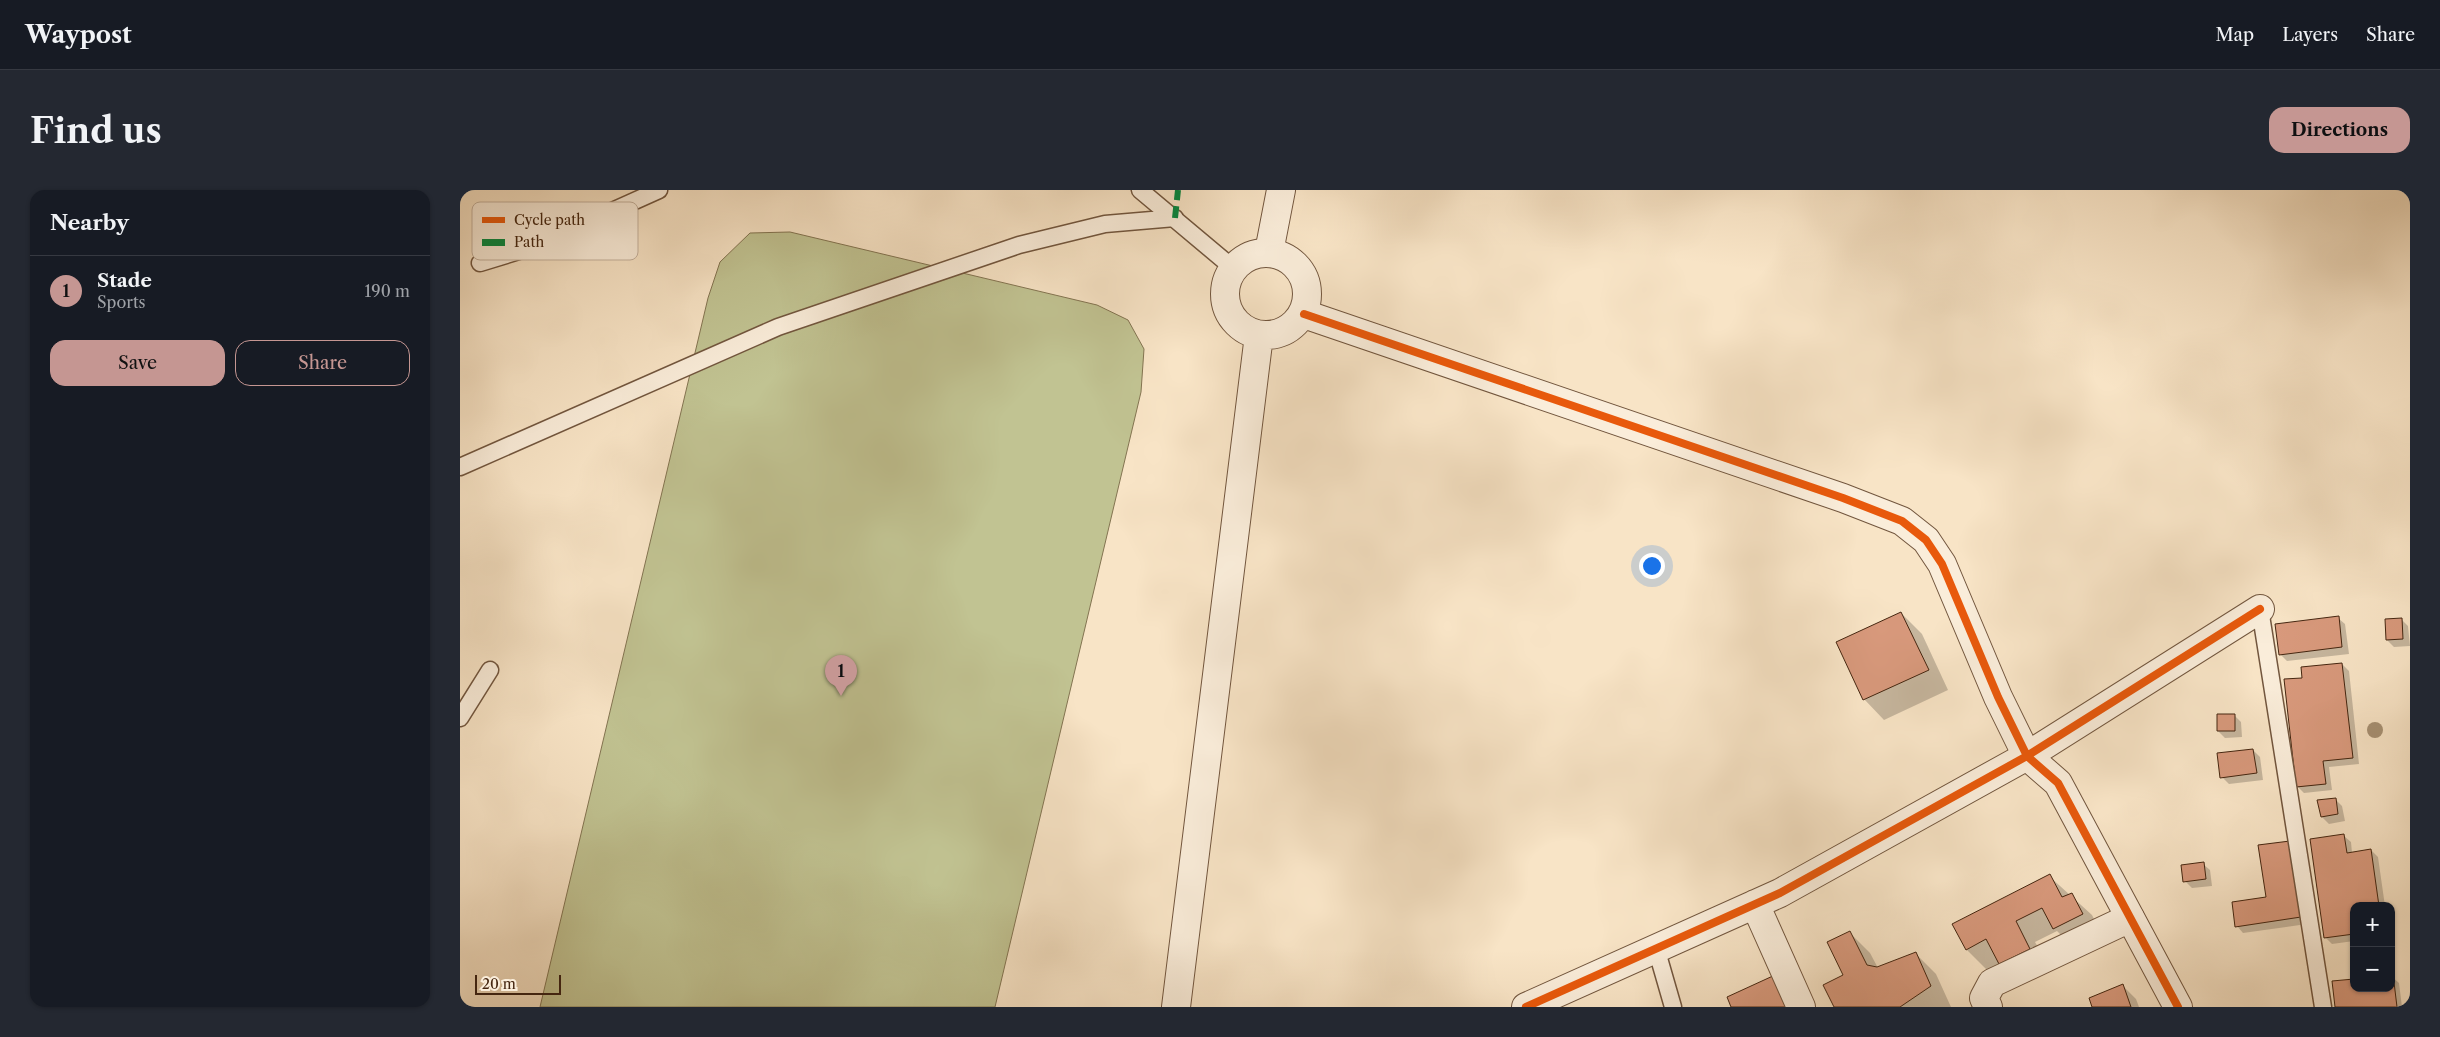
<!DOCTYPE html>
<html lang="en">
<head>
<meta charset="utf-8">
<style>
  :root { --surface:#171b24; --page:#242831; --text:#f1f3f6; --muted:#9ea1a6; --line:#363941; --accent:#c59692 }
  body { margin:0; font-family:"Libre Caslon Text",serif; background:var(--page); color:var(--text) }
  .controls { position:absolute; right:15px; bottom:15px; display:grid; overflow:hidden; border-radius:10px; box-shadow:0 1px 4px #0004 }
  .controls button { width:45px; height:45px; display:grid; place-items:center; padding:0; border:0; border-bottom:1px solid var(--line); background:var(--surface); color:var(--text); font:25px sans-serif }
  .scale { position:absolute; left:15px; bottom:12px; width:86px; box-sizing:border-box; padding-left:5px; border:2px solid #452610; border-top:0; font-size:14px; line-height:18px; white-space:nowrap; color:#452610; -webkit-text-stroke:4px #faedda; paint-order:stroke }
  .you { position:absolute; left:1191px; top:375px; width:18px; height:18px; margin:-12px; border:4px solid #fff; border-radius:50%; background:#1a73e8; box-shadow:0 0 0 8px #1a73e833 }
  .badge { display:grid; place-items:center; width:32px; height:32px; border-radius:50%; background:var(--accent); color:#111; font-size:16px; font-weight:700 }
  .pin { position:absolute; translate:-50% -41px; filter:drop-shadow(0 1px 2px #0008) }
  .pin::after { content:''; position:absolute; top:26px; width:18px; height:15px; background:inherit; clip-path:polygon(0 0,100% 0,50% 100%) }
  .list { margin:0; padding:0; list-style:none }
  h2 { display:flex; justify-content:space-between; align-items:center; height:65px; margin:0; padding:0 20px; font-size:21px }
  h2 small { font-size:16px; font-weight:400; color:var(--muted) }
  .list li { display:grid; grid-template-columns:32px 1fr auto; gap:15px; align-items:center; box-sizing:border-box; height:70px; padding:0 20px; border-top:1px solid var(--line) }
  .list b { display:block; font-size:19px; white-space:nowrap }
  .list p { margin:0; font-size:16px; white-space:nowrap; color:var(--muted) }
  .list em { font-size:16px; font-style:normal; color:var(--muted) }
  .actions { display:flex; gap:10px; padding:15px 20px }
  .actions a { flex:1; padding:11px 0; border:1px solid var(--accent); border-radius:15px; text-align:center; font-size:18px; color:var(--accent) }
  .actions .main { background:var(--accent); color:#111 }
  .map { position:relative; flex:none; width:1950px; height:817px; overflow:hidden; border-radius:15px }
  header { display:flex; align-items:center; gap:30px; box-sizing:border-box; height:70px; padding:0 25px; background:var(--surface); border-bottom:1px solid var(--line) }
  header strong { font-size:24px }
  nav { display:flex; gap:28px; margin-inline-start:auto; font-size:18px }
  .intro { display:flex; align-items:center; justify-content:space-between; box-sizing:border-box; height:120px; padding:0 30px }
  h1 { margin:0; font-size:35px }
  .button { padding:12px 22px; border-radius:15px; background:var(--accent); color:#111; font-size:18px; font-weight:700 }
  main { display:flex; gap:30px; padding:0 30px }
  aside { flex:1; background:var(--surface); border-radius:15px; box-shadow:0 1px 4px #0004 }
  .map>svg:first-child { display:block }
  .green { fill:#c1c392; stroke:#837451 }
  .shadow { fill:#0003 }
  .building { fill:#d8997c; stroke:#452610 }
  .lines { fill:none; stroke-linecap:round; stroke-linejoin:round }
  .service-casing { stroke:#72563e; stroke-width:19 }
  .minor-casing { stroke:#72563e; stroke-width:30 }
  .tertiary-casing { stroke:#72563e; stroke-width:30 }
  .service { stroke:#faedda; stroke-width:16 }
  .minor { stroke:#faedda; stroke-width:28 }
  .tertiary { stroke:#faedda; stroke-width:28 }
  .quiet { stroke:#00873e; stroke-width:6; stroke-dasharray:12 6; stroke-linecap:butt }
  .cycleway-casing { stroke:#faedda; stroke-width:11 }
  .cycleway { stroke:#e8590c; stroke-width:8 }
  .tree { fill:#a79174 }
  .key { fill:#faedda; stroke:#c4b19d; stroke-width:1 }
  .key-label { font-size:14px; fill:#452610 }
</style>
</head>
<body>
<header>
<strong>Waypost</strong>
<nav><a>Map</a><a>Layers</a><a>Share</a></nav>
</header>
<div class="intro"><h1>Find us</h1><a class="button">Directions</a></div>
<main>
<aside>
<h2>Nearby<small></small></h2>
<ul class="list">
<li><span class="badge">1</span><div><b>Stade</b><p>Sports</p></div><em>190 m</em></li>
</ul>
<div class="actions"><a class="main">Save</a><a>Share</a></div>
</aside>
<div class="map">
<svg width="1950" height="817" viewBox="0 0 1950 817">
  <rect width="100%" height="100%" fill="#f8e4c6"/>
  <filter id="stains"><feTurbulence type="fractalNoise" baseFrequency=".004" numOctaves="4"/><feColorMatrix values="0 0 0 0 .2 0 0 0 0 .09 0 0 0 0 .02 0 0 0 .5 -.17"/></filter>
  <radialGradient id="worn" r=".72"><stop offset=".6" stop-color="#630" stop-opacity="0"/><stop offset="1" stop-color="#630" stop-opacity=".3"/></radialGradient>
  <!-- green -->
  <path class="green" d="M330,42L637,115L668,130L684,159L681,202L535,817H80L248,108L260,72L290,43Z"/>
  <!-- shadow -->
  <path class="shadow" d="M1441,423L1462,444L1488,500L1424,530L1404,509Z
    M1878,428L1885,434L1889,464L1827,471L1820,464Z
    M1942,430L1948,436L1950,456L1934,457L1927,450Z
    M1882,474L1889,481L1899,574L1869,577L1872,600L1844,603L1837,596L1843,489Z
    M1774,525L1781,532L1782,547L1765,548L1758,541Z
    M1793,560L1800,567L1803,590L1769,594L1762,587Z
    M1875,609L1882,616L1885,631L1869,634L1862,627L1859,611Z
    M1884,646L1891,652L1892,663L1911,660L1918,667L1925,716H1894V751L1872,754L1865,747Z
    M1800,656L1847,734L1783,743L1777,736L1807,708Z
    M1743,674L1750,680L1752,696L1732,698L1725,691Z
    M1589,686L1632,725L1642,745L1615,759L1597,741L1575,752L1590,779L1561,794L1540,773L1527,780L1507,760Z
    M1390,743L1410,763L1418,778L1455,763L1476,784L1491,817H1375L1385,785Z
    M1931,786L1939,793L1942,817H1877L1894,798H1931Z
    M1662,795L1676,809L1679,817H1634Z"/>
  <!-- building -->
  <path class="building" d="M1441,422L1469,480L1403,510L1376,452Z
    M1879,426L1882,457L1819,465L1815,434Z
    M1942,428L1943,449L1926,450L1925,429Z
    M1882,473L1893,568L1863,571L1866,594L1836,597L1824,489L1842,488L1841,477Z
    M1757,524H1775V541H1757Z
    M1793,559L1797,583L1760,588L1757,563Z
    M1876,608L1878,624L1861,627L1857,610Z
    M1884,644L1887,663L1911,659L1919,716H1894V744L1864,748L1850,649Z
    M1830,651L1841,727L1775,737L1772,712L1806,707L1798,655Z
    M1744,672L1746,689L1723,692L1721,675Z
    M1590,684L1602,707L1612,703L1623,724L1593,739L1582,718L1556,731L1570,759L1539,774L1526,749L1506,760L1492,734Z
    M1390,741L1407,775L1417,777L1456,762L1471,796L1440,817H1374L1363,795L1383,785L1367,752Z
    M1933,784L1937,817H1875L1872,791L1894,789V798H1931Z
    M1315,785L1328,817H1271L1267,807Z
    M1663,794L1671,817H1632L1629,808Z"/>
  <g class="lines">
    <defs>
      <path id="service" d="M680,0L773,78
        M20,73L72,57L199,0
        M0,277L318,137L559,55L645,34L715,28
        M1800,419L1863,817
        M0,528L30,480
        M1196,758L1213,817"/>
      <path id="minor" d="M809,62L821,0
        M1295,714L1341,817
        M1066,817L1320,703L1567,566L1800,419
        M1528,817L1524,808L1532,793L1670,728"/>
      <path id="tertiary" d="M765 104a41 41 0 1 1 82 0a41 41 0 1 1-82 0Z
        M844,124L1383,308L1442,331L1466,350L1482,374L1538,507L1567,566L1598,593L1718,817
        M716,817L799,145"/>
    </defs>
    <!-- service casing -->
    <use href="#service" class="service-casing"/>
    <!-- minor casing -->
    <use href="#minor" class="minor-casing"/>
    <!-- tertiary casing -->
    <use href="#tertiary" class="tertiary-casing"/>
    <!-- service -->
    <use href="#service" class="service"/>
    <!-- minor -->
    <use href="#minor" class="minor"/>
    <!-- tertiary -->
    <use href="#tertiary" class="tertiary"/>
    <!-- quiet -->
    <path class="quiet" d="M715,28L718,0"/>
    <defs>
      <path id="cycleway" d="M844,124L1383,308L1442,331L1466,350L1482,374L1538,507L1567,566L1598,593L1718,817
        M1066,817L1320,703L1567,566L1800,419"/>
    </defs>
    <!-- cycleway casing -->
    <use href="#cycleway" class="cycleway-casing"/>
    <!-- cycleway -->
    <use href="#cycleway" class="cycleway"/>
  </g>
  <!-- trees -->
  <circle class="tree" cx="1915" cy="540" r="8"/>
  <!-- legend -->
  <rect x="12" y="12" width="166" height="58" rx="8" class="key"/>
  <rect x="22" y="27" width="23" height="6" fill="#e8590c"/>
  <rect x="22" y="49" width="23" height="7" fill="#00873e"/>
  <g class="key-label">
    <text x="54" y="35">Cycle path</text>
    <text x="54" y="57">Path</text>
  </g>
  <rect width="100%" height="100%" filter="url(#stains)"/>
  <rect width="100%" height="100%" fill="url(#worn)"/>
</svg>
<div class="controls">
<button>+</button>
<button>−</button>
</div>
<div class="scale">20 m</div>
<div class="you"></div>
<div class="pin badge" style="left:381px;top:506px">1</div>
</div>
</main>
</body>
</html>
